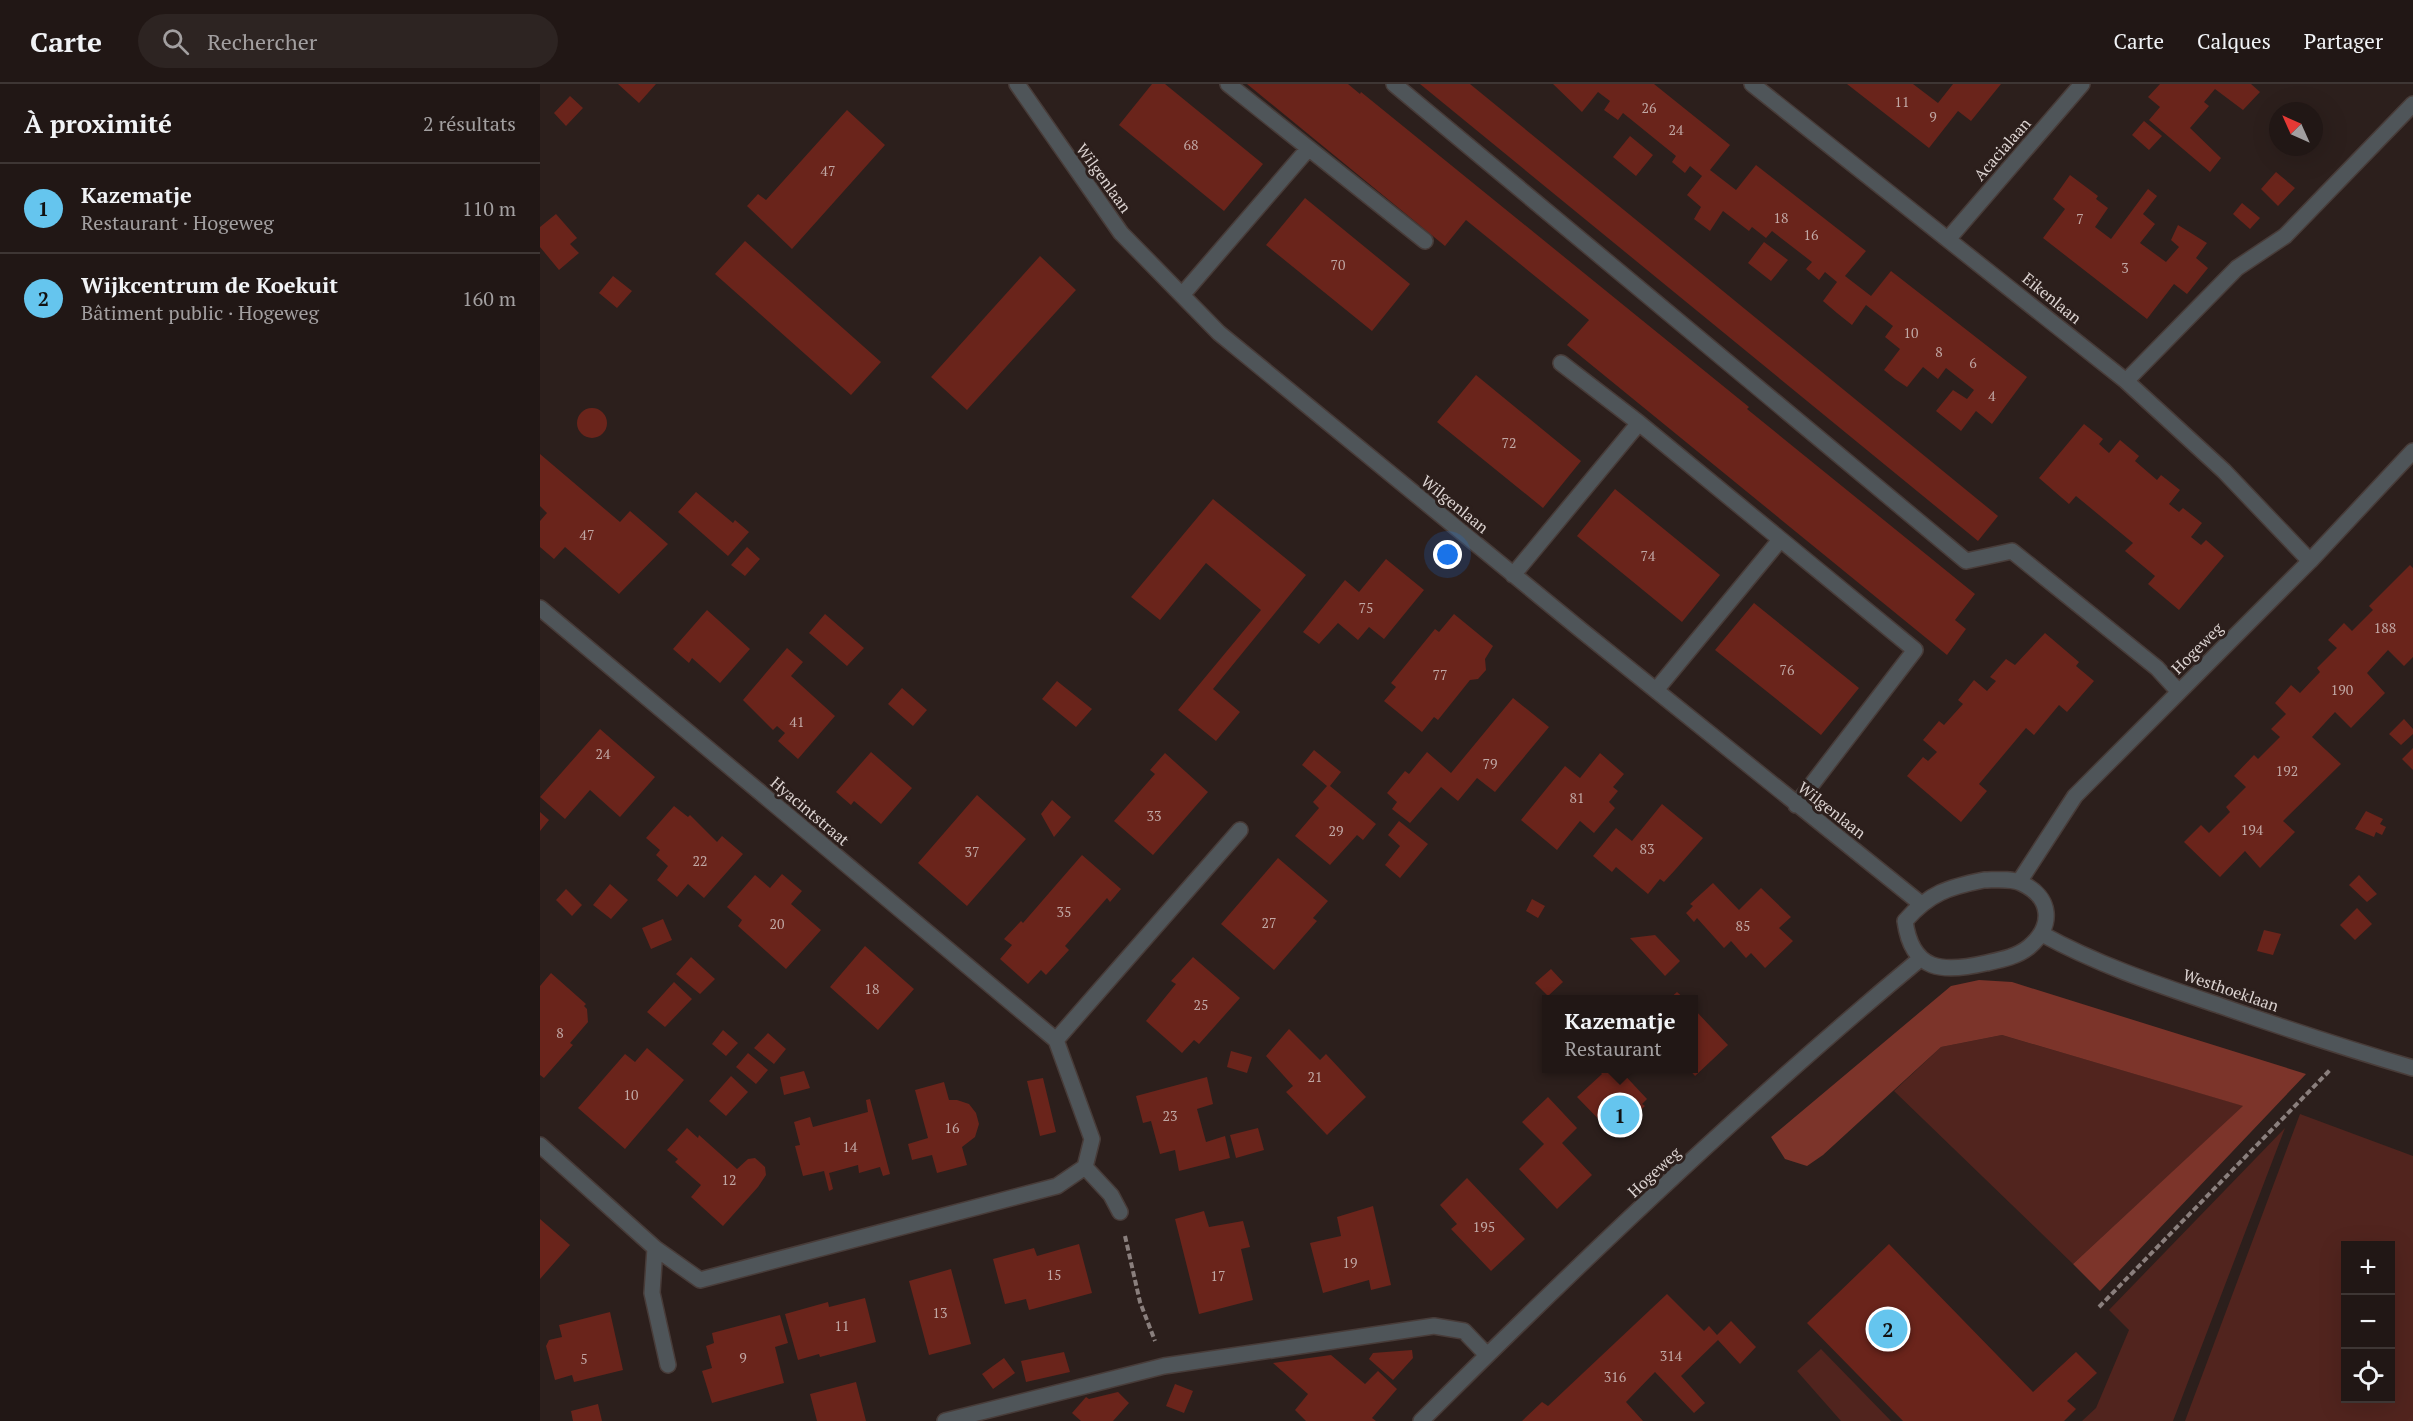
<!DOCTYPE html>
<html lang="fr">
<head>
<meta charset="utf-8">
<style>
  :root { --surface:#211715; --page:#2d2422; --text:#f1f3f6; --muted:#a29fa0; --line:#3e3634; --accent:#65c5ee }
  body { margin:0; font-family:"PT Serif",serif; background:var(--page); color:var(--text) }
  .controls { position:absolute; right:18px; bottom:18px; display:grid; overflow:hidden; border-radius:0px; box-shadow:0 6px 24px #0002 }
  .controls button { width:54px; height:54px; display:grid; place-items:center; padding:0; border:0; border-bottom:2px solid var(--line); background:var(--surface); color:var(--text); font:30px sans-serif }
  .compass { position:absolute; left:1729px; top:18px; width:54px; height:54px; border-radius:50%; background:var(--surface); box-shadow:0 6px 24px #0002; rotate:315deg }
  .you { position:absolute; left:908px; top:471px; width:21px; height:21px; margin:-15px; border:4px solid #fff; border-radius:50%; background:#1a73e8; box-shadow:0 0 0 9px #1a73e833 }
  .badge { display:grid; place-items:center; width:39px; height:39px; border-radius:50%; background:var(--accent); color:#111; font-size:20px; font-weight:700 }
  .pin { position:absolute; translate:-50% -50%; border:3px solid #fff; box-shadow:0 2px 6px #0006 }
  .popup { position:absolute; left:1002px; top:911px; width:156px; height:78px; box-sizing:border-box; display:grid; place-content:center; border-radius:0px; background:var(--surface); filter:drop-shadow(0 2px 4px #0005); font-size:20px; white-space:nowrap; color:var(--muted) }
  .popup b { font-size:22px; color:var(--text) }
  .popup::after { content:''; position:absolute; left:50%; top:100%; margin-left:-12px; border:12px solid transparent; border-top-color:var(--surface) }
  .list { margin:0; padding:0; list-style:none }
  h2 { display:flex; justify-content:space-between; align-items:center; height:78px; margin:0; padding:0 24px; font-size:26px }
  h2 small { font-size:20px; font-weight:400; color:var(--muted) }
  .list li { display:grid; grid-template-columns:39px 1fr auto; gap:18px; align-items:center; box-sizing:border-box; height:90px; padding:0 24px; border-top:2px solid var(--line) }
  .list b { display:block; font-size:22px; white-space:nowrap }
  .list p { margin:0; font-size:20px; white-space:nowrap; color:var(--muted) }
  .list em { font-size:20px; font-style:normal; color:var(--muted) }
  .icon { flex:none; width:33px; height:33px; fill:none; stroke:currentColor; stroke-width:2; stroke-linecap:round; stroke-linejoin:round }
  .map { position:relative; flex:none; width:1873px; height:1337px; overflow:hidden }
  header { display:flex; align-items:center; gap:36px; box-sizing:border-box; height:84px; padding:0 30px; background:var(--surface); border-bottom:2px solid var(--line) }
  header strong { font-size:28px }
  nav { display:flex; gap:33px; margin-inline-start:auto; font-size:21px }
  .search { width:420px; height:54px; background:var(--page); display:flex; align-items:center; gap:15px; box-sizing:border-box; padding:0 21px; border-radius:33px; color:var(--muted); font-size:22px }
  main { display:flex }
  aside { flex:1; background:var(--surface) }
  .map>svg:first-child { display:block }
  .green { fill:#51241e; fill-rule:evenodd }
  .forest { fill:#7c342a }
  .building { fill:#6a241b }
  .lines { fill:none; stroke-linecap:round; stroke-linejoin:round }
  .minor-casing { stroke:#483c39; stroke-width:18 }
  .path { stroke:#8a7f7d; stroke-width:4; stroke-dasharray:6 3; stroke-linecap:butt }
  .minor { stroke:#4f5559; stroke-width:15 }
  .labels { text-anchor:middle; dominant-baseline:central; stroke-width:6; stroke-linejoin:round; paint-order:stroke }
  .number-label { font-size:14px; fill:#c0a7a4 }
  .street-label { font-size:16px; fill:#dcd3d1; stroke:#2c1f1c }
</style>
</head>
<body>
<header>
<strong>Carte</strong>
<div class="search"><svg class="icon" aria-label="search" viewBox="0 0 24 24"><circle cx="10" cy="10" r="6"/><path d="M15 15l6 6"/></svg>Rechercher</div>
<nav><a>Carte</a><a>Calques</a><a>Partager</a></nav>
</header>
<main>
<aside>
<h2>À proximité<small>2 résultats</small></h2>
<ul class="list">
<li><span class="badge">1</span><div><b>Kazematje</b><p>Restaurant · Hogeweg</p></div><em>110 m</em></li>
<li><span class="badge">2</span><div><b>Wijkcentrum de Koekuit</b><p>Bâtiment public · Hogeweg</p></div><em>160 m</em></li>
</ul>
</aside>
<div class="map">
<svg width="1873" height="1337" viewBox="0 0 1873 1337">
  <rect width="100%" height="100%" fill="#2c1f1c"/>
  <!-- green -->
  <path class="green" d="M1462,951L1704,1022L1533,1180L1354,1007L1401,963Z
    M1760,1030L1873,1072V1337H1645ZM1806,1162H1850V1314H1806Z
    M1745,1044L1633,1337H1542L1556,1324L1589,1246L1569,1226Z
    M1281,1265L1351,1337H1301L1257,1287Z"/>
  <!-- forest -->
  <path class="forest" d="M1439,896L1472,898L1766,990L1560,1207L1533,1180L1703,1022L1462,951L1401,963L1283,1071L1267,1082L1245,1075L1231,1053L1411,902Z"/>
  <!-- building -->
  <path class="building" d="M78,0H116L99,19Z
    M612,0H625L723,80L684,127L579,41Z
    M707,0H808L820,10L821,8L1209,323L1207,325L1435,510L1415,536L1426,545L1407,571L1027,261L1049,236L926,136L905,162Z
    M880,0H930L1458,432L1438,457Z
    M1013,0H1114L1190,61L1170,86L1196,106L1216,81L1326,167L1305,192L1331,212L1351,187L1487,293L1452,340L1436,327L1421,347L1396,327L1413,306L1427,315L1434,306L1406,284L1398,295L1383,283L1367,303L1355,295L1344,286L1360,265L1345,253L1353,242L1326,221L1312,241L1297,229L1283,217L1297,198L1285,188L1279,196L1266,185L1272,178L1232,147L1226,154L1212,143L1209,147L1183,127L1170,147L1154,135L1161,123L1147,111L1162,92L1150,82L1145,89L1132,78L1136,72L1083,29L1078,36L1064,26L1070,17L1058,8L1042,28Z
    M1307,0H1373L1398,19L1413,0H1461L1431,37L1418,27L1389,64Z
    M1620,0H1711L1720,8L1703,26L1675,5L1664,18L1669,22L1650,44L1681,74L1670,88L1609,36L1620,23L1608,13Z
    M30,12L43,24L26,42L14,29Z
    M307,26L345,61L252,165L207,122L218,110L226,116Z
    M1604,37L1622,52L1609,66L1592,51Z
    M1090,52L1113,71L1096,92L1073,73Z
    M1736,88L1755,104L1738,122L1721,105Z
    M1530,91L1558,112L1556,115L1568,124L1555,143L1571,155L1608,105L1617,112L1603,130L1615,140L1600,159L1626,178L1639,163L1631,156L1638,141L1667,159L1656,174L1668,184L1647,210L1634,200L1607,235L1503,154L1525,125L1513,115Z
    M765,114L870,200L832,247L726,161Z
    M1702,119L1720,134L1710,145L1693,130Z
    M16,130L37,154L30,160L39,169L19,186L0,163V143Z
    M205,157L341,278L311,311L175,190Z
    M1224,158L1248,176L1231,197L1208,179Z
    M500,172L536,206L427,326L391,293Z
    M73,192L92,207L77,224L59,209Z
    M936,291L1041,377L1003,424L897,338Z
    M37 339a15 15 0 1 1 30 0a15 15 0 1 1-30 0Z
    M1544,340L1563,355L1559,360L1569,369L1580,356L1599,372L1595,377L1617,396L1621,391L1640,406L1629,420L1639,428L1643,424L1662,439L1651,453L1661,461L1666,456L1684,472L1639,526L1608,500L1615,492L1585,467L1593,459L1536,412L1529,420L1499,394Z
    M0,370L80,438L90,427L128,460L79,510L25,463L14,475L0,463V437L7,429L0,422Z
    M1075,405L1180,491L1142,538L1037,452Z
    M156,408L193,439L195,436L209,448L188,472L138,428Z
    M673,415L766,491L673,605L700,628L676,657L638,626L721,526L666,479L620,536L591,513Z
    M207,463L220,475L205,492L191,481Z
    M846,475L884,506L844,555L829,543L818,556L798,539L779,560L763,548L805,496L819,508Z
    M1870,481L1873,484V573L1864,582L1848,566L1827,589L1845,609L1811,644L1795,628L1772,653L1801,680L1743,737L1755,748L1720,784L1705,767L1680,793L1644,758L1661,741L1669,749L1690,728L1686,723L1706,703L1694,692L1714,671L1718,675L1740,653L1731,645L1746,630L1735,619L1751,601L1760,609L1780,588L1777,584L1797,564L1788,556L1804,539L1812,547L1833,526L1829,522Z
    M1214,519L1319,604L1281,651L1175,566Z
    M167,526L210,565L180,599L152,574L149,579L133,565Z
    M285,530L324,564L307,582L269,549Z
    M914,530L953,562L945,575L946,586L938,595L930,596L898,636L894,633L882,648L844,617L856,603L851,599L895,545L899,548Z
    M1505,549L1539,578L1536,582L1554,597L1527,628L1519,621L1494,651L1486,644L1439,700L1447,707L1421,738L1367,692L1383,673L1388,677L1397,668L1383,656L1399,637L1404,641L1423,620L1418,616L1434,596L1447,607L1456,597L1450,593L1466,575L1475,581Z
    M247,564L263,578L251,592L295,632L258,675L238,657L245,649L237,642L233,646L203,616Z
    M517,597L552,625L536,643L502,615Z
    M362,604L387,626L373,642L348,620Z
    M973,614L1009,643L955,708L937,694L918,717L901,703L870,739L852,725L857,718L847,709L865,687L869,690L887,668L911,689Z
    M1864,635L1873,645V650L1861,661L1849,650Z
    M60,645L115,693L80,733L50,706L25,735L0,713Z
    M1873,664V686L1862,675Z
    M774,666L801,688L790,702L836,740L823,756L817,751L790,781L755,752L779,724L773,718L787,702L762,681Z
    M331,668L372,704L341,740L314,717L311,721L296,708Z
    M625,669L668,708L613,771L574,737L615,690L610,686Z
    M1060,669L1084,690L1073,703L1078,707L1069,718L1075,724L1054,749L1040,737L1017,766L981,736L1025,682L1040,694Z
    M437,711L486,755L427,822L378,779Z
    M512,716L531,733L514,753L501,730Z
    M1122,720L1163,754L1135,786L1124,798L1120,795L1108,810L1076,783L1072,788L1053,772L1076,744L1092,757Z
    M134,722L148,733L150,731L177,758L182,752L203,770L164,814L148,800L137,813L117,796L128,782L116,771L120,766L106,754Z
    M1826,727L1843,735L1840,740L1846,743L1842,751L1836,748L1834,753L1815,745Z
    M0,728L9,736L0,747Z
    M859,737L888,760L860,794L845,781L860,762L848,751Z
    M542,771L581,805L570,818L567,814L525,862L529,866L506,891L501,886L488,900L460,875L472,861L464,855L481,837L483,839Z
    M738,774L788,817L773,834L777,837L734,886L681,840Z
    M242,790L262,807L251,820L281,846L246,885L198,842L202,836L187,823L215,791L230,804Z
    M1819,791L1837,810L1827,818L1809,801Z
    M1173,799L1199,826L1221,804L1251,833L1239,844L1253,857L1225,884L1211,869L1206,874L1191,857L1184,864L1157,834L1154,838L1146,829L1153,822L1150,820Z
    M70,800L88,816L71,835L53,821Z
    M26,805L42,821L32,832L16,816Z
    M992,815L1005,822L998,834L986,827Z
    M1817,824L1832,840L1815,856L1800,841Z
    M123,835L132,856L111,865L102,844Z
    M1724,846L1741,850L1733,871L1717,867Z
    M1115,851L1140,877L1125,892L1090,854Z
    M325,862L374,905L338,946L290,903Z
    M151,873L175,895L160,910L136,890Z
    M653,873L700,914L659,960L654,956L642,969L606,937L636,900L631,897Z
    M1011,885L1023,898L1008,912L995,899Z
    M11,889L46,920L44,922L47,925L48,938L30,959L33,961L4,994L0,991V902Z
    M134,898L152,915L125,943L107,928Z
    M1137,908L1145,915H1129Z
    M1154,925L1188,961L1155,992L1148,984H1154Z
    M749,945L780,976L786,970L826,1013L787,1051L746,1008L753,1002L726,972Z
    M183,946L198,959L186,972L172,960Z
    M228,949L246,965L234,980L214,964Z
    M107,964L144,996L85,1065L38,1024L85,970L95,978Z
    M691,967L712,973L707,989L687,983Z
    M208,969L228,986L216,1000L196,983Z
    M1057,984H1078L1107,1015L1102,1020L1105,1022L1095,1031L1093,1029L1072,1049L1037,1013L1062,990Z
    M264,987L270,1004L244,1011L240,993Z
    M191,992L208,1008L186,1032L169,1017Z
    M667,993L673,1020L657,1025L666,1058L685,1052L690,1074L639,1087L635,1066L620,1070L611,1037L603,1039L596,1012Z
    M503,994L516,1048L500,1052L487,997Z
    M404,998L409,1016H417L429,1020L436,1029L439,1040L435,1053L422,1063L427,1081L397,1089L392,1071L372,1076L368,1060L388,1054L375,1006Z
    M1008,1013L1037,1044L1022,1059L1052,1091L1017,1125L979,1085L1004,1060L982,1038Z
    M330,1015L350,1090L343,1092L340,1083L319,1089L318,1081L289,1089L293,1105L289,1107L284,1087L263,1092L255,1062L260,1061L254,1038L270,1033L273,1043L328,1028L326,1016Z
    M147,1044L158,1054L159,1051L197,1085L208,1075L215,1074L225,1083L226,1091L218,1103L183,1142L151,1113L161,1101L135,1078L138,1075L127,1066Z
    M718,1044L724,1066L696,1074L690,1051Z
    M927,1094L985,1155L951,1187L911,1145L917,1140L900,1121Z
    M833,1122L851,1201L831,1206L829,1196L783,1209L770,1159L801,1152L797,1133Z
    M664,1127L669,1143L703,1137L710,1163L701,1165L713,1216L659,1230L635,1135Z
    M0,1135L30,1161L0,1195Z
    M539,1160L552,1209L489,1226L486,1215L465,1220L453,1175L494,1164L497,1172Z
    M1349,1160L1493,1308L1536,1268L1557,1289L1527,1317L1536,1325L1524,1337H1363L1267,1239Z
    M411,1185L431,1260L389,1271L369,1197Z
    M1127,1210L1164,1247L1169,1242L1177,1251L1191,1237L1216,1263L1200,1280L1178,1256L1141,1292L1165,1319L1154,1329L1115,1288L1086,1318L1103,1337H982L1002,1318L1008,1322Z
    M325,1214L336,1258L280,1273L279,1270L258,1276L245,1230L288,1218L289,1223Z
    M70,1228L83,1286L34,1298L32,1291L15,1296L6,1262L9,1256L22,1253L19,1241Z
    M240,1231L248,1259L235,1263L244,1299L172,1319L162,1287L172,1284L166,1262L174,1259L172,1249Z
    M872,1266L873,1274L853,1296L829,1275L833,1269Z
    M524,1268L530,1288L486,1298L481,1277Z
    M791,1271L825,1300L838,1287L857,1305L832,1334L836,1337H766L755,1326L768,1310L733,1279Z
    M464,1274L475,1289L453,1305L442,1290Z
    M316,1298L326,1337H277L270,1310Z
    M635,1300L653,1307L644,1329L626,1322Z
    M578,1308L589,1319L573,1337H541L532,1329L546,1313L549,1315Z
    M58,1320L62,1337H33L31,1327Z"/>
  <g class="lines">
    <defs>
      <path id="minor" d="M477,0L581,149L679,249L1041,546L1380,819
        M688,0L885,157
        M854,0L1426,477L1472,467L1617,584L1639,608
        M1212,0L1586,297L1684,387L1770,477
        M1409,154L1542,0
        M642,211L768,65
        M1021,279L1099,339L1375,566L1256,721
        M1586,297L1697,184L1745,152L1873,20
        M973,491L1099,339
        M0,524L516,956
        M1116,606L1240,456
        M1444,796C1455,796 1471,794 1481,799C1512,813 1514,842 1489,863C1477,873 1460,876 1446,879C1403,889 1372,888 1365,837C1389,809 1409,803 1444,796Z
        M1479,798L1535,712L1770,477L1873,367
        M1502,850C1558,881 1619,901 1681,922C1744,944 1808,965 1873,984
        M0,1061L115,1164L160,1196L517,1102L545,1083L552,1055L516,956L700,746
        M545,1083L571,1111L580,1128
        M115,1164L112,1209L128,1281
        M405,1337L624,1282L894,1242L924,1247L947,1271
        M881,1337C1041,1177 1207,1019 1380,875"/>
    </defs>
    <!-- minor casing -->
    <use href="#minor" class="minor-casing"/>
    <!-- path -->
    <path class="path" d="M585,1152L600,1218L615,1257
      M1559,1223L1791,985"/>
    <!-- minor -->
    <use href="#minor" class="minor"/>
  </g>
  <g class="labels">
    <!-- number labels -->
    <g class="number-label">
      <text x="1362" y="17">11</text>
      <text x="1109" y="23">26</text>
      <text x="1393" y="32">9</text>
      <text x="1136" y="45">24</text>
      <text x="651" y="60">68</text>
      <text x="288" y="86">47</text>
      <text x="1241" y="133">18</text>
      <text x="1540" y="134">7</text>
      <text x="1271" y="150">16</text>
      <text x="798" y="180">70</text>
      <text x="1585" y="183">3</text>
      <text x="1371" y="248">10</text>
      <text x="1399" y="267">8</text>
      <text x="1433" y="278">6</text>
      <text x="1452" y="311">4</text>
      <text x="969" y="358">72</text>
      <text x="47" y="450">47</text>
      <text x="1108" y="471">74</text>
      <text x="826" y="523">75</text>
      <text x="1845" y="543">188</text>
      <text x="1247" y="585">76</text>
      <text x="900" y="590">77</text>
      <text x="1802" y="605">190</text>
      <text x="257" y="637">41</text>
      <text x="63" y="669">24</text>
      <text x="950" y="679">79</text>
      <text x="1747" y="686">192</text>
      <text x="1037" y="713">81</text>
      <text x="614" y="731">33</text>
      <text x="1712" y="745">194</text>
      <text x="796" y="746">29</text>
      <text x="1107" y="764">83</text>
      <text x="432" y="767">37</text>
      <text x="160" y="776">22</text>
      <text x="524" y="827">35</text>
      <text x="729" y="838">27</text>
      <text x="237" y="839">20</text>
      <text x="1203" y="841">85</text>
      <text x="332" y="904">18</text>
      <text x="661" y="920">25</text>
      <text x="20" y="948">8</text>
      <text x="775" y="992">21</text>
      <text x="91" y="1010">10</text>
      <text x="630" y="1031">23</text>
      <text x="412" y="1043">16</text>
      <text x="310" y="1062">14</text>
      <text x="189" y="1095">12</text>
      <text x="944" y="1142">195</text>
      <text x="810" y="1178">19</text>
      <text x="514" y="1190">15</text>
      <text x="678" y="1191">17</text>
      <text x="400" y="1228">13</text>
      <text x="302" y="1241">11</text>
      <text x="1131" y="1271">314</text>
      <text x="203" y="1273">9</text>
      <text x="44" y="1274">5</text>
      <text x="1075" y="1292">316</text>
    </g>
    <!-- street labels -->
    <g class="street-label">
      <text transform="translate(1462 65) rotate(-49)">Acacialaan</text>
      <text transform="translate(564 94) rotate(54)">Wilgenlaan</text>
      <text transform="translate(1512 214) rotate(39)">Eikenlaan</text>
      <text transform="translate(915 420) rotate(39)">Wilgenlaan</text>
      <text transform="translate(1657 564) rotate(-45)">Hogeweg</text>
      <text transform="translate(1292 726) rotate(38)">Wilgenlaan</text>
      <text transform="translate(270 727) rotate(40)">Hyacintstraat</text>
      <text transform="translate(1691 906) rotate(19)">Westhoeklaan</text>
      <text transform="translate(1114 1088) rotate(-43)">Hogeweg</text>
    </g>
  </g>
</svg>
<div class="controls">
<button>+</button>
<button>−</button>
<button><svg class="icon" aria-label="locate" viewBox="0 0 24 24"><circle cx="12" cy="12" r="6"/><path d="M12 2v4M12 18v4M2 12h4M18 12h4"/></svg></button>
</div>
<svg class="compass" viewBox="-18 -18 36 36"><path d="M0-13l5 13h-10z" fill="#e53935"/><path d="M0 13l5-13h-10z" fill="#a29fa0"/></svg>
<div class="you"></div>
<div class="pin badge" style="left:1080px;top:1031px">1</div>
<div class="popup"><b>Kazematje</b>Restaurant</div>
<div class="pin badge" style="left:1348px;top:1245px">2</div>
</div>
</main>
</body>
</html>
